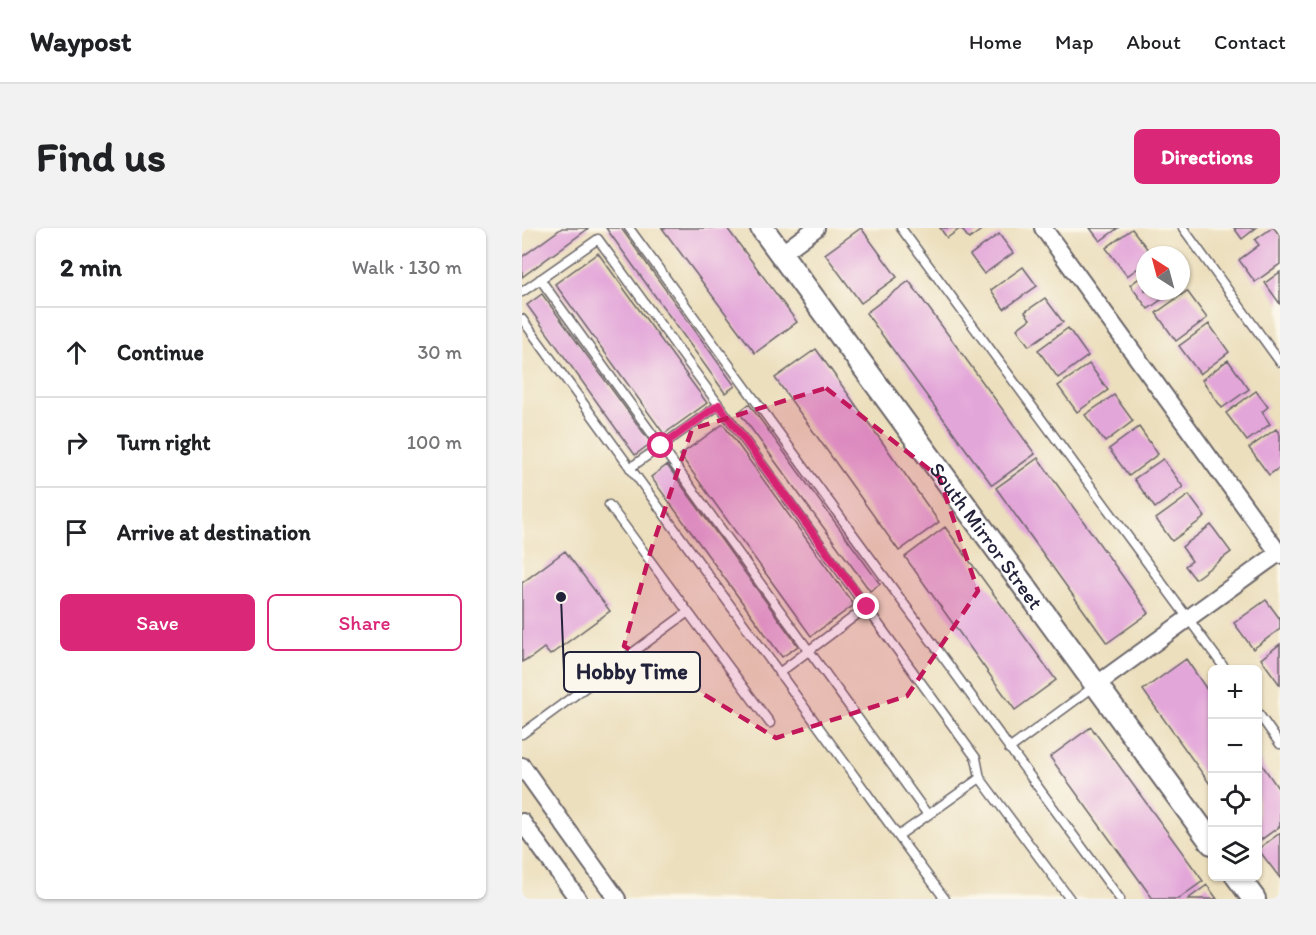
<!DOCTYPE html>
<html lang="en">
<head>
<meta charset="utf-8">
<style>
  :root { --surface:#fff; --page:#f2f2f2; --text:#202124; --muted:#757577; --line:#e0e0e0; --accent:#db2777 }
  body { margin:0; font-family:Itim,sans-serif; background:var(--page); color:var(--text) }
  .controls { position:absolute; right:18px; bottom:18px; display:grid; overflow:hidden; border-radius:9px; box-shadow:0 2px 4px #0004 }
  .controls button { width:54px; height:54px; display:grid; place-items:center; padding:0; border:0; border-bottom:2px solid var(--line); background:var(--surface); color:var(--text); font:30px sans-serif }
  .compass { position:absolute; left:614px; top:18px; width:54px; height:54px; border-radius:50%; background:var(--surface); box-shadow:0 2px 4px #0004; rotate:324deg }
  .stop { position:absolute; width:18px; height:18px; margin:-14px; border:4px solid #db2777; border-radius:50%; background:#fff }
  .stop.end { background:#db2777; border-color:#fff; box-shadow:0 2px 6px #0008 }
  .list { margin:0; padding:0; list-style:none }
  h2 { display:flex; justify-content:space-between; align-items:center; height:78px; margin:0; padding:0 24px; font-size:26px }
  h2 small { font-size:20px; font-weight:400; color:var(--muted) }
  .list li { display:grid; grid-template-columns:39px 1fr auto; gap:18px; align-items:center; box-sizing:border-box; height:90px; padding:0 24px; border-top:2px solid var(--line) }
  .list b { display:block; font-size:22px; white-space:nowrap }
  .list em { font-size:20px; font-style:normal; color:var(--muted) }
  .actions { display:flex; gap:12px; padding:18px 24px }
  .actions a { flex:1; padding:14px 0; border:2px solid var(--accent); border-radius:9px; text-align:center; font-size:21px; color:var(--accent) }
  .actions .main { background:var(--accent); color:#fff }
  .icon { flex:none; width:33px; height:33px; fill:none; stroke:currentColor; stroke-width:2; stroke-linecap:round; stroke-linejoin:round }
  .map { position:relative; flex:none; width:758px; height:671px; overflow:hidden; border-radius:9px }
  header { display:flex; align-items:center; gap:36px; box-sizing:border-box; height:84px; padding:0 30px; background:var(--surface); border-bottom:2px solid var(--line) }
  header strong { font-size:28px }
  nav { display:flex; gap:33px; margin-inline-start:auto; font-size:21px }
  .intro { display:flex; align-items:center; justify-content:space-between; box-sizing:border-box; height:144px; padding:0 36px }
  h1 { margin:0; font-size:42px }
  .button { padding:15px 27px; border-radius:9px; background:var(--accent); color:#fff; font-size:21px; font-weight:700 }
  main { display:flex; gap:36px; padding:0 36px }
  aside { flex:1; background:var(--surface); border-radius:9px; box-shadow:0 2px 4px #0004 }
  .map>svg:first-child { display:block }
  .building { fill:#e3a6d9 }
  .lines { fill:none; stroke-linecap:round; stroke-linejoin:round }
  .lane-casing { stroke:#696468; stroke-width:11 }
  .street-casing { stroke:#696468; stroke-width:20 }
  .secondary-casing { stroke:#696468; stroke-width:26 }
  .lane { stroke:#fff; stroke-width:8 }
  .street { stroke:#fff; stroke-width:16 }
  .secondary { stroke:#fff; stroke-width:22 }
  .route { stroke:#db2777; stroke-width:8 }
  .marked { fill:#c2185b; fill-opacity:0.2; stroke:#c2185b; stroke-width:4.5; stroke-dasharray:12 8; stroke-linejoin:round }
  .labels { text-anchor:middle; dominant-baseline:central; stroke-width:5; stroke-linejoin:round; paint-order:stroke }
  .street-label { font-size:21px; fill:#22223b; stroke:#fbf7ec }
  .leader { fill:none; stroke:#22223b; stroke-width:2 }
  .callout-dot { fill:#22223b; stroke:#fbf7ec; stroke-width:2 }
  .callout { fill:#fbf7ec; stroke:#22223b; stroke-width:2 }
  .callout-label { font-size:22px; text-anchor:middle; font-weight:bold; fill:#22223b }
</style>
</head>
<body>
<header>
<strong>Waypost</strong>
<nav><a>Home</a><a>Map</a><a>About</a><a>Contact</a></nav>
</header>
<div class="intro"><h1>Find us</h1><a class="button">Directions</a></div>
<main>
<aside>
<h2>2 min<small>Walk · 130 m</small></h2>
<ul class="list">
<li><svg class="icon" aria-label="ahead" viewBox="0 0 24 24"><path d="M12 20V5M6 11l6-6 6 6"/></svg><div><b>Continue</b></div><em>30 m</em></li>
<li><svg class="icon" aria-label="right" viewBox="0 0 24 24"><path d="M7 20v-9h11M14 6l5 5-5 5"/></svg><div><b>Turn right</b></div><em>100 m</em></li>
<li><svg class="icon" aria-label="arrive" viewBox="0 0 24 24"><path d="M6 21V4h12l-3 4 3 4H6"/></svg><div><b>Arrive at destination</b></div></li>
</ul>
<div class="actions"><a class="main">Save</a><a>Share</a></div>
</aside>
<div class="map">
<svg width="758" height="671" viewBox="0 0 758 671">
  <rect width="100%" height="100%" fill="#fbf7ec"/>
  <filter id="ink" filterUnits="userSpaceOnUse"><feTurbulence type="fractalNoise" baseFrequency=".0167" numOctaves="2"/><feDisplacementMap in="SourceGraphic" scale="12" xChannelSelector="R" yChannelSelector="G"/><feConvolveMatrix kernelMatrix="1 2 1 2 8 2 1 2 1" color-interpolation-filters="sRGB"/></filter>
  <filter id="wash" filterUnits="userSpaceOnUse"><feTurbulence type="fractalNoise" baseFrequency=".008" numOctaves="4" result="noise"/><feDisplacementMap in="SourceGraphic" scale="24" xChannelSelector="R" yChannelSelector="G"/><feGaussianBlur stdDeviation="1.35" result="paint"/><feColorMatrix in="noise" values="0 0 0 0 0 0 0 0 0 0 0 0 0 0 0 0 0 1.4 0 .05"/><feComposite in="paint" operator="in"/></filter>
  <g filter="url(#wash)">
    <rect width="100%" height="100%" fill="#ecdfbd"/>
    <g id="blocks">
      <!-- building -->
      <path class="building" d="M40,0H67L0,49V29Z
        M84,0H99L213,158L203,165Z
        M140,0H205L275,94L233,125Z
        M339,0L375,49L339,75L303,26Z
        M418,0H439L425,10Z
        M439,0H462L447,11Z
        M568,0H596L578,13Z
        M712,0H734L720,11Z
        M750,0H752L758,8V36L733,54L717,32L737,17L733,12Z
        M610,1L630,27H623V35L605,48L584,20Z
        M477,6L491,25L462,46L448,27Z
        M76,25L185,175L142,206L33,56Z
        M501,39L515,58L482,81L469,62Z
        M758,44V76L743,55Z
        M623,46V63H643L646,67L626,81L608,57Z
        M387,53L513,226L470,257L344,85Z
        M665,63L685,90L654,113L634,85Z
        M20,66L129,215L113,227L5,77Z
        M523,70L541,94L507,118L495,101L508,91L503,84Z
        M687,96L707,124L678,146L657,118Z
        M546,100L566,128L536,150L516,122Z
        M294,121L417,294L377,323L253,150Z
        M706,132L727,161L700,180L680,152Z
        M567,136L586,162L555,184L536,158Z
        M734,163L746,179L740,184L748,196L725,213L704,185Z
        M592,167L611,193L583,214L563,187Z
        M227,176L358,356L348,363L217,184Z
        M201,196L332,377L289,408L158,227Z
        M617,199L636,226L607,248L587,221Z
        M754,201L758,207V239L747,247L727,220Z
        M516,230L627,385L585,415L474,260Z
        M641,231L661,259L633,280L612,251Z
        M145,237L276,418L260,429L129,249Z
        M667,267L683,289L650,313L634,291Z
        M689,297L709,324L673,351L663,338L670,333L660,319Z
        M423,299L534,452L493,482L383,329Z
        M43,323L88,383L28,427L22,420L6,432L5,431L0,434V355Z
        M744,372L758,391V401L731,421L712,395Z
        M758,416V457L739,431Z
        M664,431L690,469V559L621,462Z
        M569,499L681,653L656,671H631L528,529Z
        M736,531L758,563V598L736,614Z
        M758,605V650L736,621Z
        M685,657L695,671H666Z"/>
    </g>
  </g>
  <g filter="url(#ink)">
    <use href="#blocks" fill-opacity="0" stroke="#696468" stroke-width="1.5"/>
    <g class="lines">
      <defs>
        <path id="lane" d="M107,0L598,671
          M379,0L704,442
          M661,0L758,134
          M18,51L406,587L458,550
          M0,64L76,11L454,530L458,550L548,671
          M0,91L376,608L423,671
          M108,240L197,177
          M87,277L248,495
          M257,445L345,379
          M736,485L758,516
          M0,506L166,384
          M487,521L574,457
          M376,608L406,587"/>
        <path id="street" d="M521,0L758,327
          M259,26L294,0
          M574,457L758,324
          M0,538L95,671
          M0,594L56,671"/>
        <g id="secondary">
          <path id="s1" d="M240,0L690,615"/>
          <path d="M715,648L732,671"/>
        </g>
      </defs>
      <!-- lane casing -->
      <use href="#lane" class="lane-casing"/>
      <!-- street casing -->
      <use href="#street" class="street-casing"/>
      <!-- secondary casing -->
      <use href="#secondary" class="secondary-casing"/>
      <!-- lane -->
      <use href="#lane" class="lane"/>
      <!-- street -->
      <use href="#street" class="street"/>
      <!-- secondary -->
      <use href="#secondary" class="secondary"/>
    </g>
  </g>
  <g class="lines" filter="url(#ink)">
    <!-- route -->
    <path class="route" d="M139,218L197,177L345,379"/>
  </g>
  <!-- marked area -->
  <path class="marked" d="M304,160L417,249L456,363L385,468L254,510L102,418L129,322L170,201Z"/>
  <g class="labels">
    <!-- street labels -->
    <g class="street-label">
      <text stroke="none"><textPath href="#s1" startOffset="381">South Mirror Street</textPath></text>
    </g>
  </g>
  <!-- callouts -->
  <path class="leader" d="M39 369L42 444"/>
  <circle class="callout-dot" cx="39" cy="369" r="6"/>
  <rect class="callout" x="42" y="424" width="136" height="40" rx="6"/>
  <g class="callout-label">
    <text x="110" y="451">Hobby Time</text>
  </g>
</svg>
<div class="controls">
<button>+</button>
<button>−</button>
<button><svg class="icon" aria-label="locate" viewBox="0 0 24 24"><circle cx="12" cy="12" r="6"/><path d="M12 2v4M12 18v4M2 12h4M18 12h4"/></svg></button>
<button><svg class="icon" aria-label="layers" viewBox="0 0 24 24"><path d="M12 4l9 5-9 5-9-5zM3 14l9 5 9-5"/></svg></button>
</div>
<svg class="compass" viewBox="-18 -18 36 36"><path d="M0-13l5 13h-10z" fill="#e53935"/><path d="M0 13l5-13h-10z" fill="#757577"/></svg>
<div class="stop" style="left:139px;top:218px"></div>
<div class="stop end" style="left:345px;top:379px"></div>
</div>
</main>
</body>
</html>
